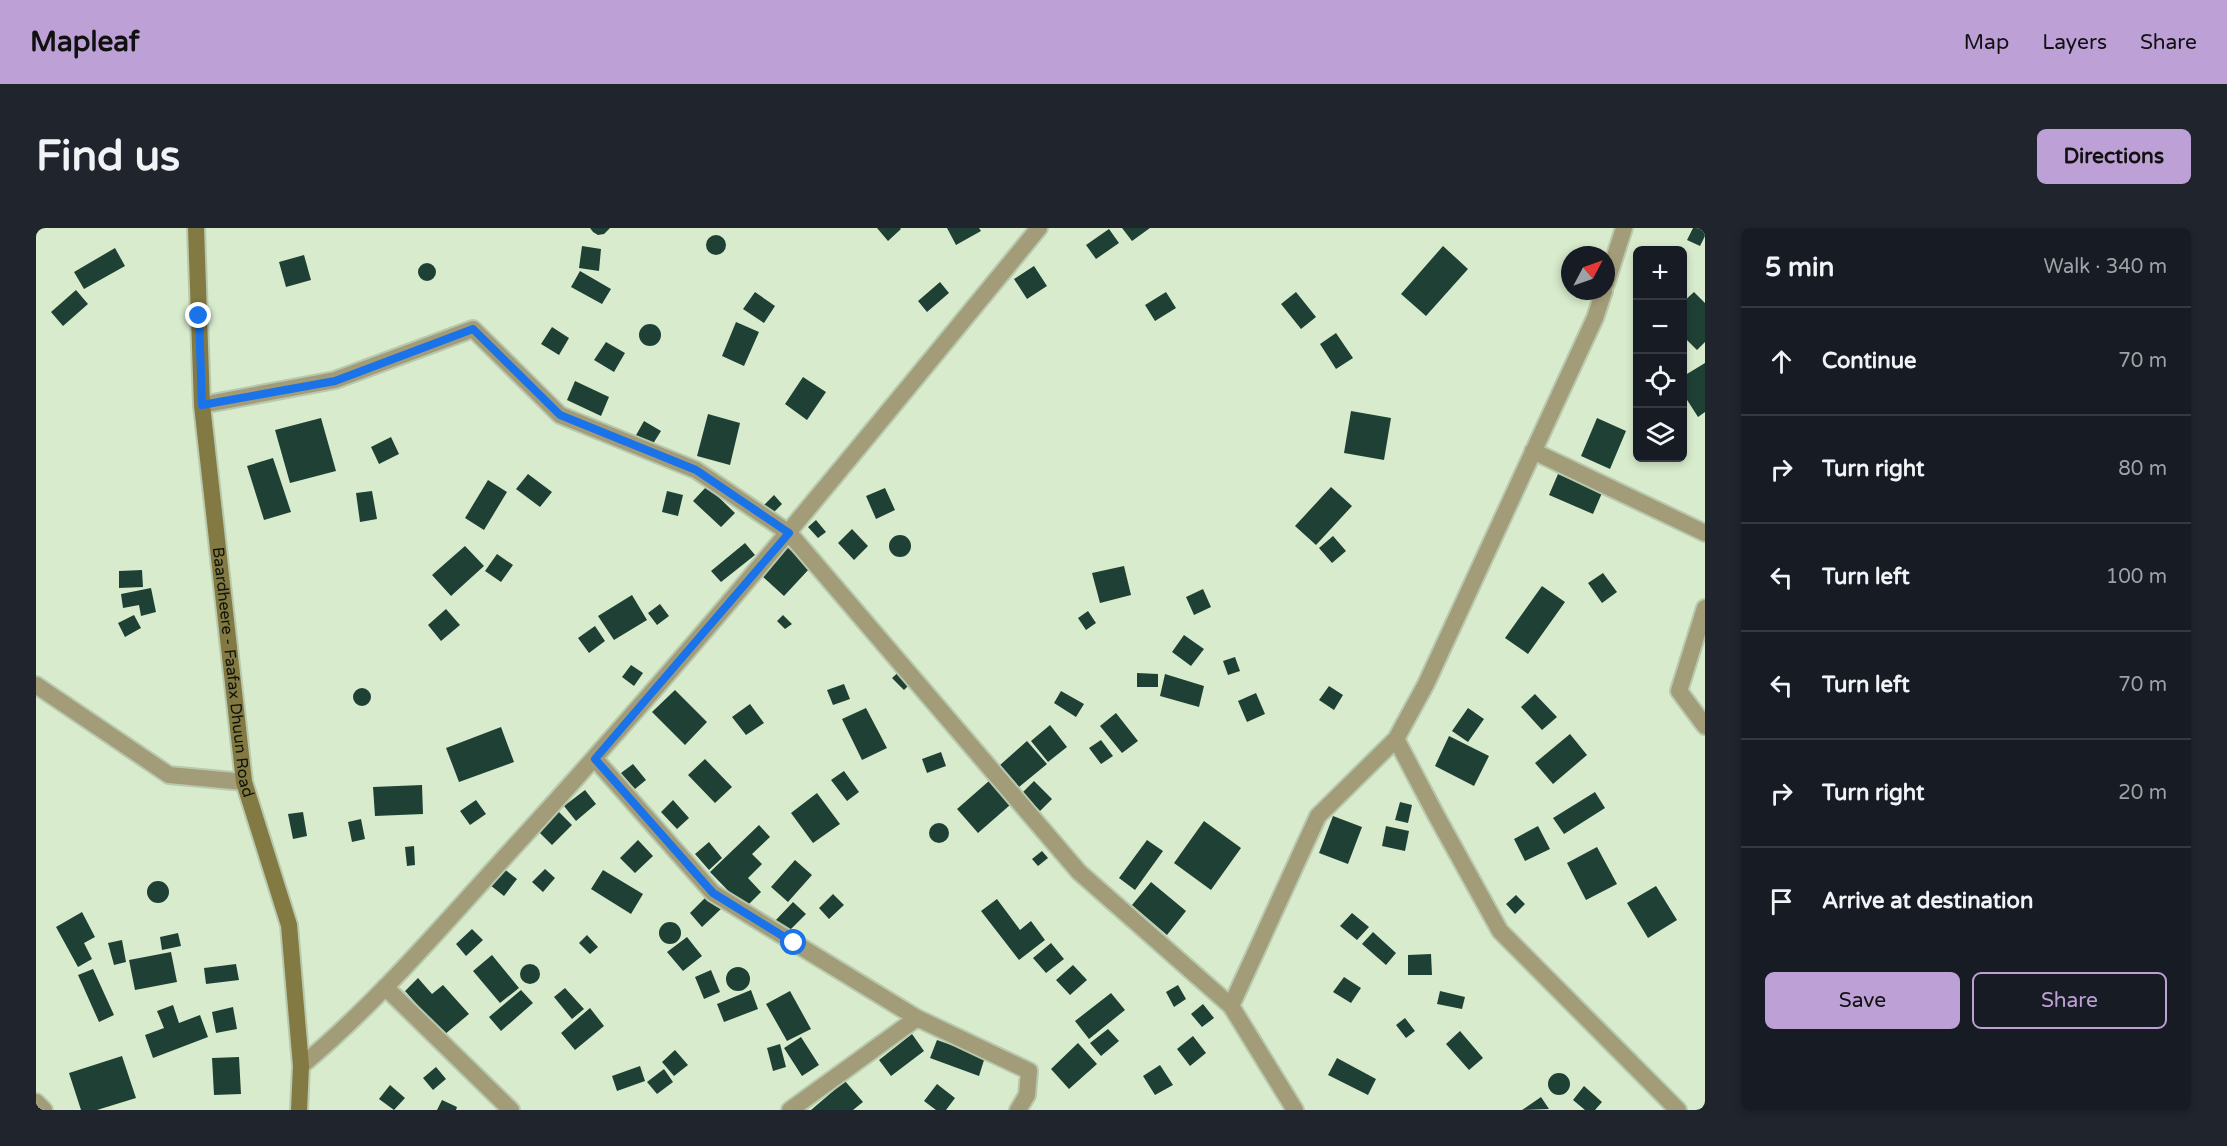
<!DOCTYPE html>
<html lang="en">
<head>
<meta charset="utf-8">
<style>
  :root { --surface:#171b24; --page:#20242c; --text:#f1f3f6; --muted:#9ea1a6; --line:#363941; --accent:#bda0d6 }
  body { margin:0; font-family:"Varela Round",sans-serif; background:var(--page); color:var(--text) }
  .controls { position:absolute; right:18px; top:18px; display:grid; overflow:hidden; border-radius:9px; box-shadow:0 3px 9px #0003 }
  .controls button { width:54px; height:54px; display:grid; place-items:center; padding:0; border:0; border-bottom:2px solid var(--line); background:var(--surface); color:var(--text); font:30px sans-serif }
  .compass { position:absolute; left:1525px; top:18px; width:54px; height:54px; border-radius:50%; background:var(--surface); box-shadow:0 3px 9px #0003; rotate:49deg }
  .stop { position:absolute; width:18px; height:18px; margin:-14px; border:4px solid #1a73e8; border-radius:50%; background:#fff }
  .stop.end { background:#1a73e8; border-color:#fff; box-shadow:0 2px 6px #0008 }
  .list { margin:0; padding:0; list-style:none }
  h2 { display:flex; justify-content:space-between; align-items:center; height:78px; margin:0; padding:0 24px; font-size:26px }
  h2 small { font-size:20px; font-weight:400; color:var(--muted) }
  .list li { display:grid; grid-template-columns:39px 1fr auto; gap:18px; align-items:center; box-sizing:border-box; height:108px; padding:0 24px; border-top:2px solid var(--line) }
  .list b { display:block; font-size:22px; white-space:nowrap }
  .list em { font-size:20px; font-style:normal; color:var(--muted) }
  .actions { display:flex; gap:12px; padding:18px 24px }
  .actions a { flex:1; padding:14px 0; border:2px solid var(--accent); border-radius:9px; text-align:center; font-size:21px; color:var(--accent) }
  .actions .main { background:var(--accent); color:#111 }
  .icon { flex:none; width:33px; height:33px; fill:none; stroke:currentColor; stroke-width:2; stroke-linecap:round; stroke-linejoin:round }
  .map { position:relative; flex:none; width:1669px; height:882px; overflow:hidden; border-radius:9px }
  header { display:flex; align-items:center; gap:36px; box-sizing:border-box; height:84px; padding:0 30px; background:var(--accent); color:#111 }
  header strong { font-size:28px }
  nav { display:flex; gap:33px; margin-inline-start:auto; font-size:21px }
  .intro { display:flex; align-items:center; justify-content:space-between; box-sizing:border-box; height:144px; padding:0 36px }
  h1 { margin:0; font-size:42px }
  .button { padding:15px 27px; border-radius:9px; background:var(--accent); color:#111; font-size:21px; font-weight:700 }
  main { display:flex; gap:36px; padding:0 36px }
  aside { flex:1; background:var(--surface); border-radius:9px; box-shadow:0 3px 9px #0003 }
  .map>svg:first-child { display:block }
  .building { fill:#1f4135 }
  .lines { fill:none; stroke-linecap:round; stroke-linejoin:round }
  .minor-casing { stroke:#b8c9ae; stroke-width:20 }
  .secondary-casing { stroke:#b8c9ae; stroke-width:20 }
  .minor { stroke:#a39c78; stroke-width:16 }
  .secondary { stroke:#837942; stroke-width:16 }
  .route { stroke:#1a73e8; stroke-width:8 }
  .labels { text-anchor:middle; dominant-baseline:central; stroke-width:6; stroke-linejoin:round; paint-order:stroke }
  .street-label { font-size:16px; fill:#0e140a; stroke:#e5f9da }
</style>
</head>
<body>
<header>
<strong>Mapleaf</strong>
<nav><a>Map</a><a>Layers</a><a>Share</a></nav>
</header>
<div class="intro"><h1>Find us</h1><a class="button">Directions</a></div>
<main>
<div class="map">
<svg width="1669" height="882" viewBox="0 0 1669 882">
  <rect width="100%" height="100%" fill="#d8eccd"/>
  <!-- building -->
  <path class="building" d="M554,0H574L568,6L562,7L557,4Z
    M841,0H864L865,1L852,13Z
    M911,0H943L945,3L920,17Z
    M1086,0H1114L1096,13Z
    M1657,0H1669V8L1664,18L1651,12Z
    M1073,1L1083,15L1060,31L1050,17Z
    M670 17a10 10 0 1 1 20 0a10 10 0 1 1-20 0Z
    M546,18L565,21L563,43L543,40Z
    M1407,18L1432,41L1390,88L1365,66Z
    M79,20L89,38L48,61L38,44Z
    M268,27L275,52L250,59L243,34Z
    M382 44a9 9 0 1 1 18 0a9 9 0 1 1-18 0Z
    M998,38L1011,58L991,71L978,51Z
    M544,43L575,61L566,76L535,59Z
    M904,54L913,65L891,84L882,73Z
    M40,62L52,76L27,98L15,84Z
    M719,64L739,78L728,95L707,81Z
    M1130,64L1140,80L1119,93L1109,77Z
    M1260,64L1280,89L1265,101L1245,76Z
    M1658,64L1669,75V114L1661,122L1646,107V75Z
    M700,94L723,104L708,138L686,128Z
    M603 107a11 11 0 1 1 22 0a11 11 0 1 1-22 0Z
    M516,99L533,110L523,127L505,116Z
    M1300,105L1317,130L1300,141L1284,116Z
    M570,114L589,125L578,144L558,132Z
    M1669,135V184L1662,189L1646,164V149Z
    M767,149L790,164L771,192L749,176Z
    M539,153L573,169L565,188L531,172Z
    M1315,183L1355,190L1348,232L1308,225Z
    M672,186L704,195L694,237L661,228Z
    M285,190L300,243L254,255L239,202Z
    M1561,190L1590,203L1574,241L1545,228Z
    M608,193L625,203L615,219L599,209Z
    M355,209L363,226L343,236L335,219Z
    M237,230L255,284L228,292L211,238Z
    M492,246L516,264L504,279L480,261Z
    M1522,246L1566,265L1557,286L1513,267Z
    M452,252L471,264L448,302L429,290Z
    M671,258L699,285L685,299L657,273Z
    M1295,259L1316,278L1280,317L1259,298Z
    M849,260L859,282L840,291L830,268Z
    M336,263L341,291L324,294L320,265Z
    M631,263L647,267L642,288L626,284Z
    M738,267L746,276L735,287L727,278Z
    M780,292L790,304L782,310L772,299Z
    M816,301L832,318L818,332L802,315Z
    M853 318a11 11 0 1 1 22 0a11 11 0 1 1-22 0Z
    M1297,308L1310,323L1296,335L1283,320Z
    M709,315L719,327L685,354L675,343Z
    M429,318L448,338L415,368L396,347Z
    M751,319L774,340L748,368L725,347Z
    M461,326L477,337L465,354L449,343Z
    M1088,338L1095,367L1064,375L1056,345Z
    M106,342L107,359L83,360V343Z
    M1567,345L1581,364L1566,375L1552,355Z
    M1506,358L1529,374L1492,426L1469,410Z
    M115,360L120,384L105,388L103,377L87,380L85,366Z
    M1167,361L1175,379L1158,387L1150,369Z
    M596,367L611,392L578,412L562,388Z
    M624,376L633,388L621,397L612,385Z
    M410,381L424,397L405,413L392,397Z
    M1052,383L1060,395L1050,402L1042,390Z
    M98,387L105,400L89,409L82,395Z
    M747,387L756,396L749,401L741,393Z
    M559,398L569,413L553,425L542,410Z
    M1148,407L1168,421L1155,438L1136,424Z
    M1199,429L1204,443L1192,447L1187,433Z
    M595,437L607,445L598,458L586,449Z
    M865,442L876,454L868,462L856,450Z
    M1101,445L1122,446V459H1101Z
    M1129,446L1168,458L1163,479L1124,468Z
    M808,456L814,471L797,477L791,462Z
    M1293,458L1307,467L1298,482L1283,472Z
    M317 469a9 9 0 1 1 18 0a9 9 0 1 1-18 0Z
    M639,462L671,494L649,517L616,484Z
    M1025,463L1048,476L1040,489L1018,475Z
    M1220,465L1229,486L1211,494L1202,473Z
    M1499,466L1521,489L1506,502L1485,479Z
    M714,476L728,495L710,507L696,489Z
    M830,480L851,520L826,532L806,491Z
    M1432,480L1448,491L1432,514L1416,503Z
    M1080,485L1102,513L1086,525L1064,498Z
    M1014,497L1031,519L1012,534L995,513Z
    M465,499L478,534L423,554L410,520Z
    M1534,506L1551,527L1517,556L1499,535Z
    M1413,508L1453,528L1438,558L1399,538Z
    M1065,512L1077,528L1065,536L1053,520Z
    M991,513L1011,536L983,559L964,537Z
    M905,524L910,538L891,545L886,531Z
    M669,531L696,559L679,575L652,547Z
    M597,536L610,552L599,561L585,545Z
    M808,543L823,564L811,573L795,552Z
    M953,553L974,577L942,605L921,581Z
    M998,553L1016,571L1004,583L986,565Z
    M386,557L387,586L339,588L337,559Z
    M549,562L560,576L540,593L528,578Z
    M1559,564L1569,580L1528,606L1517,590Z
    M781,565L804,596L777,615L755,585Z
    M440,572L450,586L434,597L424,583Z
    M637,572L653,590L641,601L625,584Z
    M1364,574L1376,577L1372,595L1359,592Z
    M522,583L536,597L516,617L502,603Z
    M267,584L271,608L257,611L252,586Z
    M1297,588L1326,599L1312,636L1283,625Z
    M325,591L329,611L316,614L312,594Z
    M1168,593L1205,620L1175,662L1138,635Z
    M893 605a10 10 0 1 1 20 0a10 10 0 1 1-20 0Z
    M723,597L734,609L716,626L726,636L712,650L725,664L709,680L674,644Z
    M1350,598L1373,603L1369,623L1346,618Z
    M1502,598L1514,621L1489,633L1478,611Z
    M602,612L617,628L599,645L584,630Z
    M1111,612L1127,623L1099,662L1083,650Z
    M673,614L686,630L673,642L659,626Z
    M378,618L379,637L371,638L369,619Z
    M1561,619L1581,656L1550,672L1531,635Z
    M1006,623L1012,630L1002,638L996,631Z
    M759,632L776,647L752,674L735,659Z
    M467,640L481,651L468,668L454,657Z
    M509,641L519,650L507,664L496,654Z
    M567,642L607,666L595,686L555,661Z
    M111 664a11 11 0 1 1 22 0a11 11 0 1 1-22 0Z
    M1115,654L1150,683L1131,707L1096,677Z
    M1620,658L1641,692L1612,710L1591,675Z
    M673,666L686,680L666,699L654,685Z
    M797,666L808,677L793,691L783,680Z
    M1480,667L1489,676L1479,686L1470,676Z
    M961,671L984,702L995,693L1009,712L983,732L945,683Z
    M757,674L770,686L751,705L739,693Z
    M46,684L59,709L48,715L56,731L42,739L20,699Z
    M1316,685L1333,699L1321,712L1304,698Z
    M623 705a11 11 0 1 1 22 0a11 11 0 1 1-22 0Z
    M436,701L447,712L430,728L420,716Z
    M1337,704L1360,725L1350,737L1326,716Z
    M142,705L145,718L126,722L124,709Z
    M551,707L562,719L554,726L543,715Z
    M651,709L666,728L647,743L631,724Z
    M86,712L90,734L78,737L72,715Z
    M1015,715L1028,731L1010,745L997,730Z
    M135,724L141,754L99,762L93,732Z
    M1395,726L1396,747H1372V727Z
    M456,727L483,760L464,775L437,743Z
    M200,736L203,752L170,756L168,740Z
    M484 746a10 10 0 1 1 20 0a10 10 0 1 1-20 0Z
    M1037,737L1051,752L1034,767L1020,752Z
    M690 751a12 12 0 1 1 24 0a12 12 0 1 1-24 0Z
    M57,741L78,787L63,794L42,747Z
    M675,742L684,764L668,771L659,749Z
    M1308,749L1325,760L1315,775L1297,764Z
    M382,750L396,766L407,757L433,786L408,807L369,763Z
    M1142,757L1150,771L1138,779L1130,764Z
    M529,760L548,781L536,791L518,769Z
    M485,762L497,775L465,803L453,789Z
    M715,762L722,781L688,794L681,776Z
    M754,763L775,801L751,813L730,776Z
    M1404,763L1429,769L1426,781L1401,776Z
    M1075,765L1089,782L1053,811L1039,793Z
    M1167,776L1178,790L1166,799L1155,786Z
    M137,777L143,795L164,787L172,809L117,830L109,807L128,800L121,783Z
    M197,779L201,801L180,805L176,784Z
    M554,780L568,798L539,822L525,805Z
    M1369,790L1379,803L1370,810L1360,797Z
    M1072,801L1083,813L1065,828L1054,815Z
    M1424,803L1447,830L1433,842L1410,816Z
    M876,806L888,823L855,848L843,832Z
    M1157,808L1170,825L1154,838L1141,821Z
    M765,809L783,837L766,848L748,820Z
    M901,812L949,829L943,848L894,830Z
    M1042,815L1061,836L1033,861L1015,841Z
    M744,816L750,839L737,843L731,820Z
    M639,822L652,837L638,848L626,834Z
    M86,828L100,870L61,882H45L33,845Z
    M203,829L205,866L178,867L176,830Z
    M1301,830L1340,851L1332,867L1292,847Z
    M1124,837L1137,857L1119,867L1107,848Z
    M604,838L609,853L581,863L576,848Z
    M400,839L410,851L397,862L387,850Z
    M628,841L637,854L621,866L611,854Z
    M1512 856a11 11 0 1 1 22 0a11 11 0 1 1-22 0Z
    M809,853L827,874L817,882H775Z
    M901,856L919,870L910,882H900L888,873Z
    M354,857L369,870L358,882L343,871Z
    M1548,858L1566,874L1559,882H1549L1537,872Z
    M1505,869L1513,881L1486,882Z
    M406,872L421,879L420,882H401Z"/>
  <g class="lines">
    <defs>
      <path id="minor" d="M1570,56L1588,0
        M166,177L299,152L437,101L524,187L660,242L753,305L1043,644L1195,778L1259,882
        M1497,223L1669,305
        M1669,380L1643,463L1669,498
        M0,457L133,547L208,554
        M1360,511L1400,587L1464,703L1642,882
        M559,531L677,665L881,790
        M349,759L475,882
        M1195,778L1282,588L1360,511L1390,456L1559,90L1568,63
        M265,838C347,770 416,686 488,608C667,412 834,206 1003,0
        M0,874L8,882
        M754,882L881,790L993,843L991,867L982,882"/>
      <g id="secondary">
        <path id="s1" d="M160,0L166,177L208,554L253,697L265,838L263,882"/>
      </g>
    </defs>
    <!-- minor casing -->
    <use href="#minor" class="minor-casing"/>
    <!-- secondary casing -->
    <use href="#secondary" class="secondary-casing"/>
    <!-- minor -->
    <use href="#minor" class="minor"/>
    <!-- secondary -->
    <use href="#secondary" class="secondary"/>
  </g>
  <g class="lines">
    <!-- route -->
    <path class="route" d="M163,88L166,177L299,153L437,101L524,187L660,242L753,305L559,531L677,665L758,715"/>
  </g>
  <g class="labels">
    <!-- street labels -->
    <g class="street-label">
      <text stroke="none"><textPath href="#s1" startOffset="446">Baardheere - Faafax Dhuun Road</textPath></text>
    </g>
  </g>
</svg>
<div class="controls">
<button>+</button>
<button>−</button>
<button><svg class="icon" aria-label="locate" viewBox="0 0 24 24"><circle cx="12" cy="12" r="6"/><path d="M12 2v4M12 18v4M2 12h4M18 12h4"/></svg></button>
<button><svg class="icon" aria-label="layers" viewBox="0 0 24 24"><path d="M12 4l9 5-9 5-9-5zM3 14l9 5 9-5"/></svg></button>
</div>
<svg class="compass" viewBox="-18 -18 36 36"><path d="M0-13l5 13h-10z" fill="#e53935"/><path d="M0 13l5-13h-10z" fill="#9ea1a6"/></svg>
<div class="stop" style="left:758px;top:715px"></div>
<div class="stop end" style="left:163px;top:88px"></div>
</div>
<aside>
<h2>5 min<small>Walk · 340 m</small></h2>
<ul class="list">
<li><svg class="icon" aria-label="ahead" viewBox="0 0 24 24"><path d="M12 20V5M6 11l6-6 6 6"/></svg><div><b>Continue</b></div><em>70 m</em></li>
<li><svg class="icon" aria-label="right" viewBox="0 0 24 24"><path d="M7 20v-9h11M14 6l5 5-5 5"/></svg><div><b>Turn right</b></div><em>80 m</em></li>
<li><svg class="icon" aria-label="left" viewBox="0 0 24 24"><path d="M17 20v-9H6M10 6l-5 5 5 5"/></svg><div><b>Turn left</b></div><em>100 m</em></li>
<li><svg class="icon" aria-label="left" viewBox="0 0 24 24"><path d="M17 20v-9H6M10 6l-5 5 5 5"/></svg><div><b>Turn left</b></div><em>70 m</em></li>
<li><svg class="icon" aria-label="right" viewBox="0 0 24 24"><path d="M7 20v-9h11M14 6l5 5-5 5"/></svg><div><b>Turn right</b></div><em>20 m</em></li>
<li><svg class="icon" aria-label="arrive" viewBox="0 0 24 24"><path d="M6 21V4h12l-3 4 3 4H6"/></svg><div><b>Arrive at destination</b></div></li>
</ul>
<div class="actions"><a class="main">Save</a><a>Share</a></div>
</aside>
</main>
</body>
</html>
